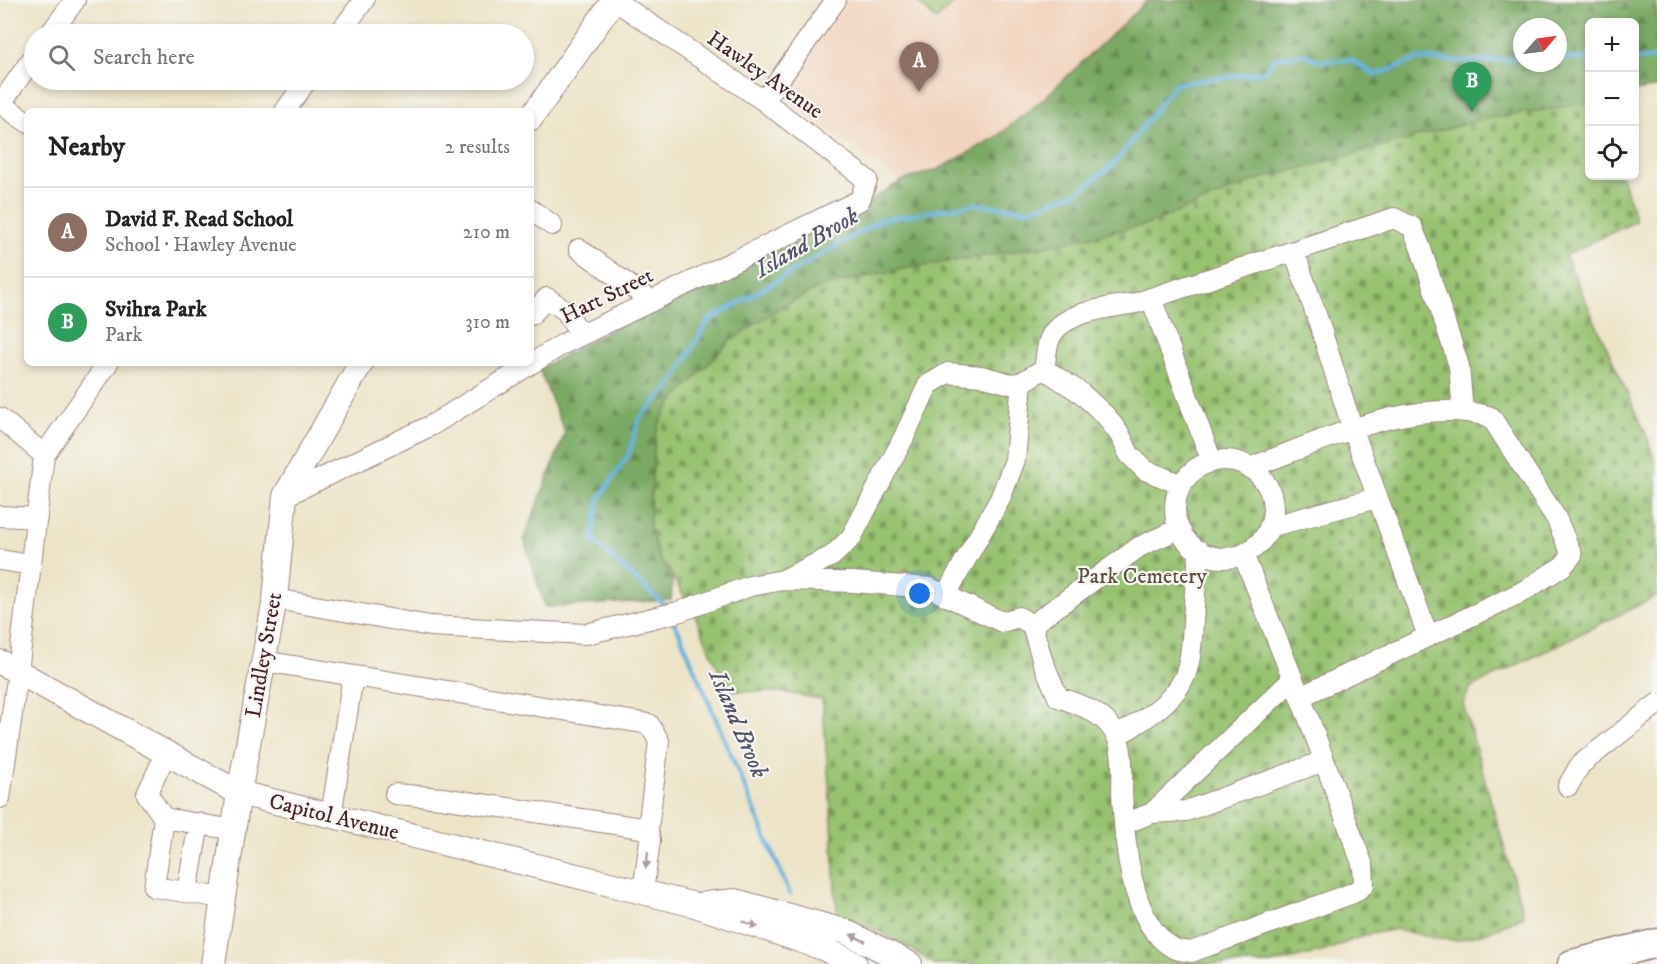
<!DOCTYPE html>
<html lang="en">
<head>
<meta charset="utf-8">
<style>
  :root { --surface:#fff; --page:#f2f2f2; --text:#222; --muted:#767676; --line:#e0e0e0; --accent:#b5179e }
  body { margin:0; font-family:"IM FELL DW Pica",serif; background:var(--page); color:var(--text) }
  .controls { position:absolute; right:18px; top:18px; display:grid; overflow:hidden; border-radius:9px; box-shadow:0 3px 9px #0003 }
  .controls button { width:54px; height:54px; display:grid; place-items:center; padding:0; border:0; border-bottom:2px solid var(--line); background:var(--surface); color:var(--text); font:30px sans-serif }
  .compass { position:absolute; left:1513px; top:18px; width:54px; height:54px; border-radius:50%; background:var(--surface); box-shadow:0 3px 9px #0003; rotate:62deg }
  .you { position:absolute; left:920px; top:594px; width:21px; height:21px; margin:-15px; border:4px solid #fff; border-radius:50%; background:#1a73e8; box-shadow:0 0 0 9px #1a73e833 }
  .badge { display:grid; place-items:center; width:39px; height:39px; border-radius:50%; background:var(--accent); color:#fff; font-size:20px; font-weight:700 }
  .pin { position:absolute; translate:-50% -50px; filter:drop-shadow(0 2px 3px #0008) }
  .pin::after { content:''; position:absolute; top:32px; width:21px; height:18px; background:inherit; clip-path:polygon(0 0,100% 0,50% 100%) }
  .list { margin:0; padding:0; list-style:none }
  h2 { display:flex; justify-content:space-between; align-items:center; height:78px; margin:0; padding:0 24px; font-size:26px }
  h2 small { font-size:20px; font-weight:400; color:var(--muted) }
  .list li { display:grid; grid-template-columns:39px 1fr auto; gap:18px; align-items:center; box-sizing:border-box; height:90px; padding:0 24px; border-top:2px solid var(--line) }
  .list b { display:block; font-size:22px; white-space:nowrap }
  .list p { margin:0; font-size:20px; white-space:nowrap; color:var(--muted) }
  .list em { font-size:20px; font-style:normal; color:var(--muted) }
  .icon { flex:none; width:33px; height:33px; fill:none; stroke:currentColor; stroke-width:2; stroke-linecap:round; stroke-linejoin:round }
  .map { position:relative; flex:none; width:1657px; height:964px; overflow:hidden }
  .search { position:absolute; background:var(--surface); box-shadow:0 3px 9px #0003; left:24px; top:24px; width:510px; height:66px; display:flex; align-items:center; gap:15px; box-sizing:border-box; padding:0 21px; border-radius:33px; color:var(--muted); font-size:22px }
  .panel { position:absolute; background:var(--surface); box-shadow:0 3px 9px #0003; left:24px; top:108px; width:510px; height:258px; border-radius:9px }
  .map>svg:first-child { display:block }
  .built { fill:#f2d4be }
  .green { fill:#97c370; stroke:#70714e; stroke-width:1.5 }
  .forest { fill:url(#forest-firs); stroke:#626446; stroke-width:1.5; fill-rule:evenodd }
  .cemetery { fill:url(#cemetery-stones); stroke:#70714e; stroke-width:1.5 }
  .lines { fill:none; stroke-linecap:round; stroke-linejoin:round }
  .stream { stroke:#67b2df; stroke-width:4.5 }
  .minor-casing { stroke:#9c827a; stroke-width:22 }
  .major-casing { stroke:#9c827a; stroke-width:26 }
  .highway-casing { stroke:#9c827a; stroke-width:31 }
  .minor { stroke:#fff; stroke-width:20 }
  .major { stroke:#fff; stroke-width:24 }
  .highway { stroke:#fff; stroke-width:28 }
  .oneway { fill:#ae9aa0 }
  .labels { text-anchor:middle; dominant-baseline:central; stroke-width:4.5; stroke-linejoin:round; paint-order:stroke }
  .street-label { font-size:22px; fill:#4a1f2b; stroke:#f6f6f2 }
  .park-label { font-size:22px; fill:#615040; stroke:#f6f6f2 }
  .water-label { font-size:24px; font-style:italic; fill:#54526a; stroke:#f6f6f2 }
</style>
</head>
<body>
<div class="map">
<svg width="1657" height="964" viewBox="0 0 1657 964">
  <defs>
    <pattern id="forest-firs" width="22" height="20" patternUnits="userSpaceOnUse" patternTransform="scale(1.5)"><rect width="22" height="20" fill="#79a962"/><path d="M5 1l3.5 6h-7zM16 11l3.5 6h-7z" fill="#658951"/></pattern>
    <pattern id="cemetery-stones" width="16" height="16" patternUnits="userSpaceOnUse" patternTransform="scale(1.5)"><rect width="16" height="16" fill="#97c370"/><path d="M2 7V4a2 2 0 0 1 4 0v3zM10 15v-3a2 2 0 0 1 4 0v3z" fill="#7d9e5c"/></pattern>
  </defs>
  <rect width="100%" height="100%" fill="#f6f6f2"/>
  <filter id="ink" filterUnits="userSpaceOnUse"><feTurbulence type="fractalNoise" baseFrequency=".0167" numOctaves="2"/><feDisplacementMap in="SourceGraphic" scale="12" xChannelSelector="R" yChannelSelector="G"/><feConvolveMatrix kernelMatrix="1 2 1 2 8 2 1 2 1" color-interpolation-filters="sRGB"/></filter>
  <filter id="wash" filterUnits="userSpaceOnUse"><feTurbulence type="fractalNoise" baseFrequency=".008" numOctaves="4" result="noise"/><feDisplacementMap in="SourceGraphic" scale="24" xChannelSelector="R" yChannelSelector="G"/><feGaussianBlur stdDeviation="1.35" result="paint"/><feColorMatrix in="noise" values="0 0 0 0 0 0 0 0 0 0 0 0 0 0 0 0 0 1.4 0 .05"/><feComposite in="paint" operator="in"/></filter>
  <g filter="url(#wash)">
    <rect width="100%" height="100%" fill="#ede4c8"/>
    <!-- built -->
    <path class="built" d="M848,0H1148L1042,100L995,138L939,169L901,181L793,105L788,97L791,82Z"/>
    <!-- green -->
    <path class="green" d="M916,0H957L936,20Z"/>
    <!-- forest -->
    <path class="forest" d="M1148,0H1657V87L1635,91L1634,22H1590L1589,145L678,499L671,600L545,607L524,539L565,433L539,369L623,323L853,212L901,181L939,169L995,138L1042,100ZM1522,27H1558V63H1522Z"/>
    <!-- cemetery -->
    <path class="cemetery" d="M1589,103L1590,176H1622L1636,221L1565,255L1648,439L1657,470V596L1470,688L1463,704L1524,916L1485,933L1458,940L1439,939L1396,929L1365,935L1325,951L1271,964H934C903,943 874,927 838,915L835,891L832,822L822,699L779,692L728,691L693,611L668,569L659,558L650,527V514L655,436L663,416L674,400L729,342L781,307L824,286L892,271L1045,246L1149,224L1254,181L1479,120Z"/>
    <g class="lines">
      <!-- stream -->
      <path class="stream" d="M1558,59H1590
        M1634,59H1657
        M666,609L663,604L593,540L599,499L629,454L639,419L672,384L708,321L881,220L975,204L1029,210L1080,191L1115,163L1175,84L1264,72L1276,58L1305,54L1318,61L1351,60L1376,75L1419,59L1474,62L1522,58
        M672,619L679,632L790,894"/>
    </g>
  </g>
  <g filter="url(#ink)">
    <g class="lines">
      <defs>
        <path id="minor" d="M50,34L75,0
          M339,34L364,0
          M764,101L836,0
          M0,103L27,122
          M0,105L34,56
          M285,111L307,80
          M531,210L552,225
          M579,249L651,301
          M1294,251L1319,323L1353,430L1428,636
          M1151,298L1212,462
          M531,315L547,298L566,311L581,335
          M1044,369L1081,393L1106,416L1120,435L1129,454L1145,470L1182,485
          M0,418L44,455L18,672L0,798
          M44,455L108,363
          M1175 509a49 49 0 1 1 98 0a49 49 0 1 1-98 0Z
          M1249,468C1321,442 1415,394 1491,417L1556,518L1572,555L1563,566L1522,592L1300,697
          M285,496L432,425L563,344L860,200L867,180L764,101L614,0
          M0,516L37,518
          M1269,527L1377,498
          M0,560L31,565
          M785,579L832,556L851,538L903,439L928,385L948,373L981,376L1011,384L1022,382L1044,369C1046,360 1046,350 1049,341C1059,311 1110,308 1136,303L1394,218L1412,227L1421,249L1459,366L1463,411
          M945,596L1000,499L1015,460L1022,382
          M275,599L430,626L586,634L678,612L750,586L783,580L853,582L930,588L1002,622L1019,617L1032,625L1043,662L1058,697C1079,704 1107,714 1117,737C1124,753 1122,775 1122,792C1124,836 1129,923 1173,948C1178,951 1186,951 1191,952L1353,893L1364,885L1363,866L1310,722L1243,554
          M1032,625L1139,547L1178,529
          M263,661L649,724L659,741L648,829L442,798L395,794
          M1117,736C1140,722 1170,705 1183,680C1193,661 1192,627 1194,607C1195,588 1197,570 1200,551
          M166,753L147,794L164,818L154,887L223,898
          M1568,786L1580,765L1657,704
          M1152,813L1186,811L1324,761
          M331,816L353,676
          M164,818L234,830
          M1124,824L1152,813L1293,679
          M187,892L199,823
          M643,892L650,840L648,829"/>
        <path id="major" d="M531,118L614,0
          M0,662L239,793L695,905L823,948L855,964
          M706,904L735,901L844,931L910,964
          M213,964L239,793L275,599L285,496L361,363"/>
        <path id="highway" d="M1572,964L1657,943"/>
      </defs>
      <!-- minor casing -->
      <use href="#minor" class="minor-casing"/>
      <!-- major casing -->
      <use href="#major" class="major-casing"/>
      <!-- highway casing -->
      <use href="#highway" class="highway-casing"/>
      <!-- minor -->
      <use href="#minor" class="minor"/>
      <!-- major -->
      <use href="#major" class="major"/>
      <!-- highway -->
      <use href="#highway" class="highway"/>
    </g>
    <!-- one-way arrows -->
    <defs><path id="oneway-solid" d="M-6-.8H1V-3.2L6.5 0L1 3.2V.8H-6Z" transform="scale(1.5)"/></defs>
    <g class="oneway">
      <use href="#oneway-solid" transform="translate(647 860) rotate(98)"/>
      <use href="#oneway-solid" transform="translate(750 924) rotate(19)"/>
      <use href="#oneway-solid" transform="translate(858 938) rotate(-154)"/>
    </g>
  </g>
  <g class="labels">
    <!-- street labels -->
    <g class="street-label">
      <text transform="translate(765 75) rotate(35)">Hawley Avenue</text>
      <text transform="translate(607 296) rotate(-26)">Hart Street</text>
      <text transform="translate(264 655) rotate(-80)">Lindley Street</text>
      <text transform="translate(334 817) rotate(14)">Capitol Avenue</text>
    </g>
    <!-- park labels -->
    <g class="park-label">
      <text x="1142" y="576">Park Cemetery</text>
    </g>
    <!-- water labels -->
    <g class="water-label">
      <text transform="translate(807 243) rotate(-30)">Island Brook</text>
      <text transform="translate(738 724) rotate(67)">Island Brook</text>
    </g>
  </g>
</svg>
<div class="controls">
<button>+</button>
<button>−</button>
<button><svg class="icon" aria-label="locate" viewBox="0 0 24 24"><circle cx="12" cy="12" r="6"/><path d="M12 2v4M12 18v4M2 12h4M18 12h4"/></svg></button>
</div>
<svg class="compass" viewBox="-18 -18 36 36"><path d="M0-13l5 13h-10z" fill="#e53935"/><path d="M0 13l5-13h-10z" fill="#767676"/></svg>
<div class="you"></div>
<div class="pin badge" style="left:919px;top:92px;background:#8d6e63">A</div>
<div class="pin badge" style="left:1472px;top:112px;background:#2e9e5b">B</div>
<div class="search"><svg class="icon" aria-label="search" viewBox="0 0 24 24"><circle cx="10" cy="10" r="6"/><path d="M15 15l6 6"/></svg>Search here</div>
<section class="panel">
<h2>Nearby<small>2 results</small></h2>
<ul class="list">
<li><span class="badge" style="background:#8d6e63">A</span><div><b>David F. Read School</b><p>School · Hawley Avenue</p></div><em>210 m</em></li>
<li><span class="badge" style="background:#2e9e5b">B</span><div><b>Svihra Park</b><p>Park</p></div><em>310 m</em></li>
</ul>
</section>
</div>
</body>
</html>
